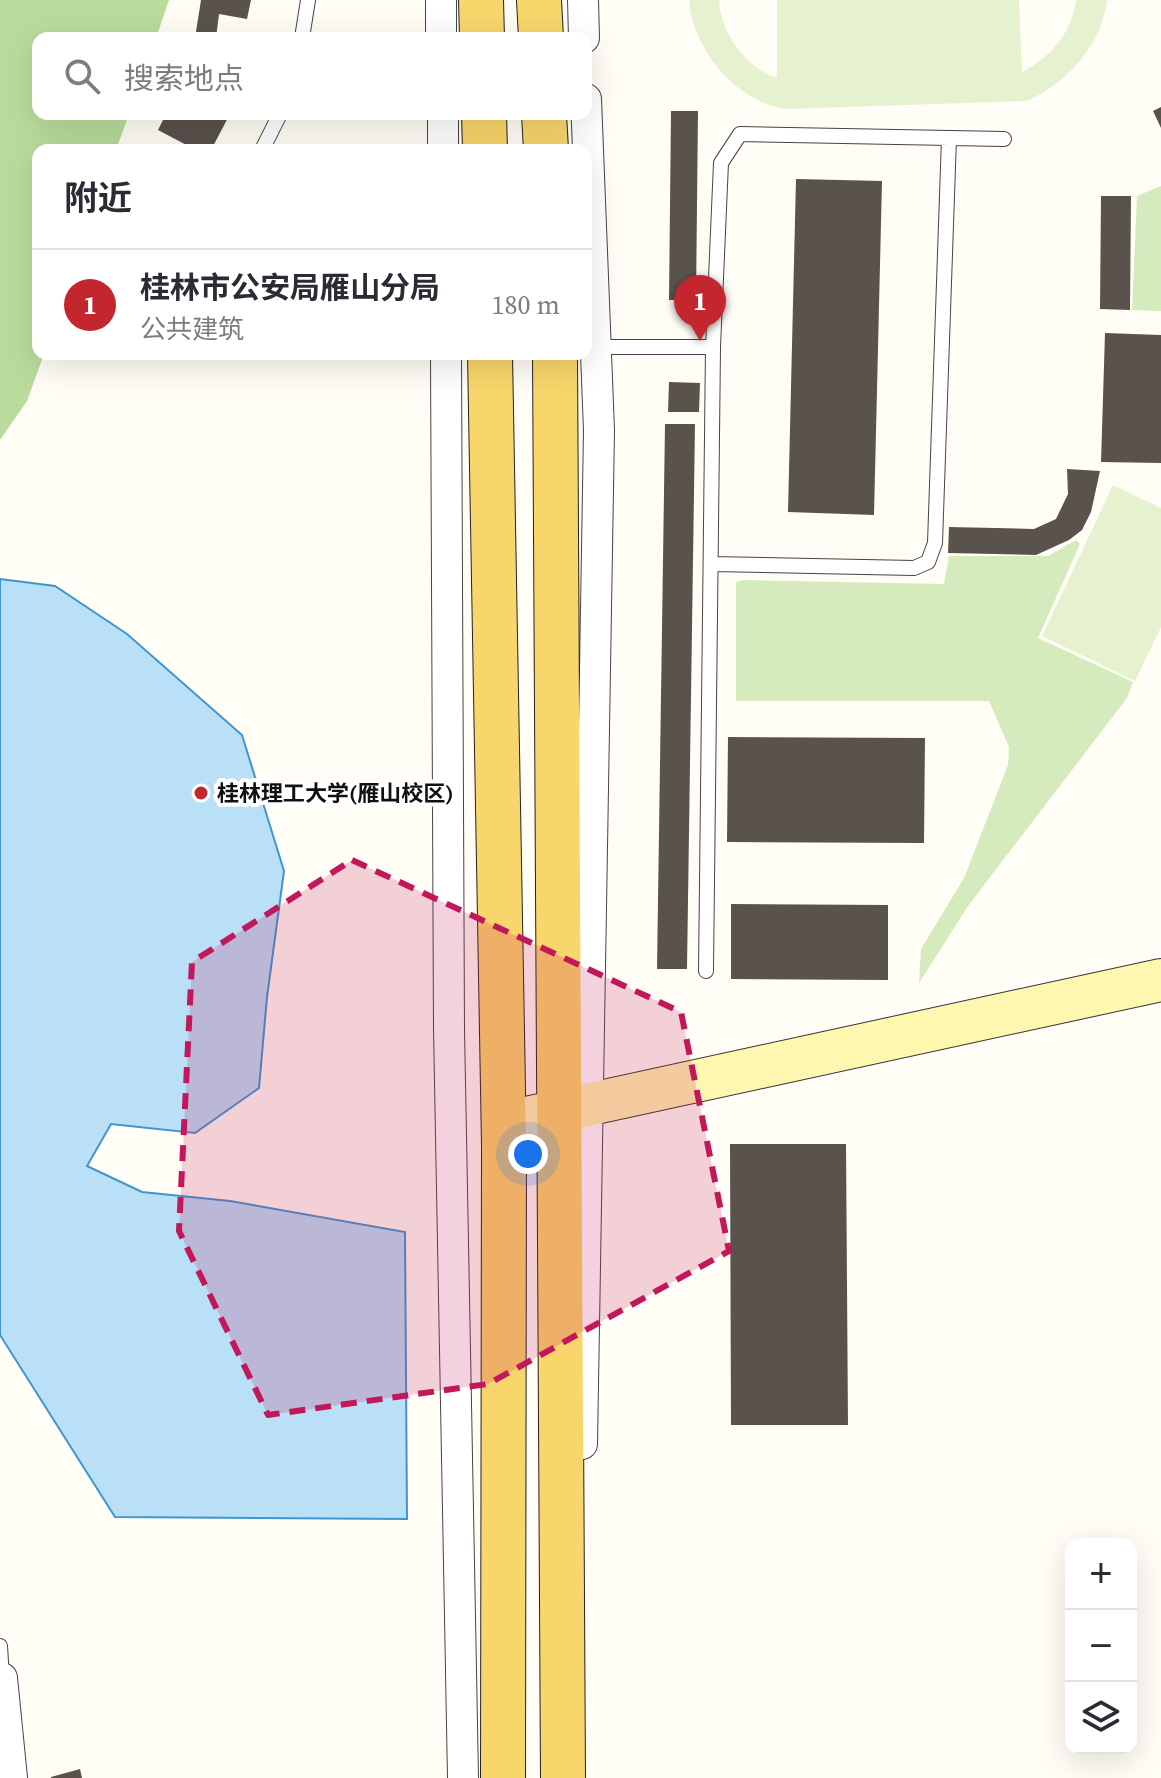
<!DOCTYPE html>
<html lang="zh">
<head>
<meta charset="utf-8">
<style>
  :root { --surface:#fff; --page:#f2f2f3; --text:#2b2b33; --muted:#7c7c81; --line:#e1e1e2; --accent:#c4262e }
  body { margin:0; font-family:"Source Serif 4","Noto Sans SC",serif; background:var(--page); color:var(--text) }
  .controls { position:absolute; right:24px; bottom:24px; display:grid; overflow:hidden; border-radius:16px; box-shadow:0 8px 32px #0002 }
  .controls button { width:72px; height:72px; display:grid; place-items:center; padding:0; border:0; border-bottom:2px solid var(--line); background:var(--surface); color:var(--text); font:40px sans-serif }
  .you { position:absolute; left:528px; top:1154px; width:28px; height:28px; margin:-20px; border:6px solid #fff; border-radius:50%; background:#1a73e8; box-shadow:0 0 0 12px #1a73e833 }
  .badge { display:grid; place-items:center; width:52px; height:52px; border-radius:50%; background:var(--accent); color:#fff; font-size:26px; font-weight:700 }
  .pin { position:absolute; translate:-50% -66px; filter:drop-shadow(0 2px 4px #0008) }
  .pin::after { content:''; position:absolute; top:42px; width:28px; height:24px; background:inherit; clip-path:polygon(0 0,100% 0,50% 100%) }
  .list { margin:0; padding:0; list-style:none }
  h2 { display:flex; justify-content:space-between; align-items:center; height:104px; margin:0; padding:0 32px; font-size:34px }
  h2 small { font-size:26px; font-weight:400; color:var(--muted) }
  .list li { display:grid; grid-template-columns:52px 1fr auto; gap:24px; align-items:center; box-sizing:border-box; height:112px; padding:0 32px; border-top:2px solid var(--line) }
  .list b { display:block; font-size:30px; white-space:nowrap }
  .list p { margin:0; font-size:26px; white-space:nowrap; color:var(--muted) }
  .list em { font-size:26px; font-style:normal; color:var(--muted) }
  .icon { flex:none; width:44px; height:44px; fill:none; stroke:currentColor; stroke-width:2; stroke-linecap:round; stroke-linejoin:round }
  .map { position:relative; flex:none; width:1161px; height:1778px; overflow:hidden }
  .search { position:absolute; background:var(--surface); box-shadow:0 8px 32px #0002; left:32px; top:32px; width:560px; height:88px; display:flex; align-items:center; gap:20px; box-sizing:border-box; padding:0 28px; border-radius:16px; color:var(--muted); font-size:30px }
  .panel { position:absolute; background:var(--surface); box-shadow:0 8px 32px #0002; left:32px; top:144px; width:560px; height:216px; border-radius:16px }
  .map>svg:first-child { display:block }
  .green { fill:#d5ebbd }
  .forest { fill:#b9dc9c }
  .pitch { fill:#e6f2cf }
  .water { fill:#b9e0f7; stroke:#3f96cf; stroke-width:2 }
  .building { fill:#5a524d }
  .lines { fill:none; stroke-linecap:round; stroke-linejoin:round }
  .lane-casing { stroke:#444; stroke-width:16 }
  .street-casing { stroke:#444; stroke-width:32 }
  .secondary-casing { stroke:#333; stroke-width:44 }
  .primary-casing { stroke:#222; stroke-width:46 }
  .lane { stroke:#fff; stroke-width:14 }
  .street { stroke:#fff; stroke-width:30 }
  .secondary { stroke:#fff6b0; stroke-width:42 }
  .primary { stroke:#f9d66b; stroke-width:44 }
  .marked { fill:#c2185b; fill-opacity:0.2; stroke:#c2185b; stroke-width:6; stroke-dasharray:16 10; stroke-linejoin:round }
  .poi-dot { fill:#c4262e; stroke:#fff; stroke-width:3 }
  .labels { text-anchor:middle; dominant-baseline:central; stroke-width:8; stroke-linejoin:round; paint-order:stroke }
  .poi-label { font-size:22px; font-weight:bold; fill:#111; stroke:#fff; text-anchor:start }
</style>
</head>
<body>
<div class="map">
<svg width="1161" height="1778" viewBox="0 0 1161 1778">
  <rect width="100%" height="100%" fill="#fffdf5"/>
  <!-- green -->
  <path class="green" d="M1161,186V311L1132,310L1137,196Z
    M1076,540L1080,544L1038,638L1133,682L1127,698L968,906L919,983L921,949L964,878L1008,765L1009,747L989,701H736V582L743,580L944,584L949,556H1048Z"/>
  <!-- forest -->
  <path class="forest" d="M0,0H169L156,38H38V114H129L116,150H38V354H44L27,401L0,440Z"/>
  <!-- pitch -->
  <path class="pitch" d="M689,0H719C721,33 745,67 777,78V0H1019L1022,72C1052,56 1071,34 1076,0H1107C1102,45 1067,83 1027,101L786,109C735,101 693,50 689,0Z
    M1113,485L1161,508V627L1135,681L1042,636Z"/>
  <!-- water -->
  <path class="water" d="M0,579L55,586L127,634L242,735L284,871L267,997L259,1088L195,1133L111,1124L87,1166L142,1192L230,1201L405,1232L407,1519L115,1517L0,1335Z"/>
  <!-- building -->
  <path class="building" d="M201,0H251L247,19L219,14L216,38H195Z
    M1161,107V128L1153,111Z
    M671,111H698L696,300H669Z
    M166,114H230L211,150H196L158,130Z
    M796,179L882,181L874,515L788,512Z
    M1101,196H1131L1130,310L1100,309Z
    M1105,333L1161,335V463L1101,462Z
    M669,382L700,383L699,412H668Z
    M665,424H695L687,969H657Z
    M1067,469L1100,471L1091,512L1082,530L1069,540L1036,555L948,553L949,527L1034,529L1056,519L1068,494Z
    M728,737L925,738L924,843L727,842Z
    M731,904L888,905V980L731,979Z
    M730,1144H846L848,1425H731Z
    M80,1769L82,1778H51V1777Z"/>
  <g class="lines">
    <defs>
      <path id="lane" d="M302,38L308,0
        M262,150L280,114
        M594,347H713L706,971
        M713,347L721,163L740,134L1004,139
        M712,564L914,568L928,562L935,543L949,138
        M0,1646L2,1678H0"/>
      <path id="street" d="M441,0V38
        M583,0L584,38
        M443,114V150
        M446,354L449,1029L463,1778
        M582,1444L599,430L586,99
        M2,1678L12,1778"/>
      <path id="secondary" d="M503,1123L1161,980"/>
      <path id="primary" d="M481,0L482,38
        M539,0L541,38
        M484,114L485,150
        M544,114L546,150
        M490,354L504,1145L503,1778
        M555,354L563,1778"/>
    </defs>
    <!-- lane casing -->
    <use href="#lane" class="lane-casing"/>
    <!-- street casing -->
    <use href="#street" class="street-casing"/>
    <!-- secondary casing -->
    <use href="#secondary" class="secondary-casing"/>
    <!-- primary casing -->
    <use href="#primary" class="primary-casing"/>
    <!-- lane -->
    <use href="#lane" class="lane"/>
    <!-- street -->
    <use href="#street" class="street"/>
    <!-- secondary -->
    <use href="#secondary" class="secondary"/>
    <!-- primary -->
    <use href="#primary" class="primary"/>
  </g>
  <!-- marked area -->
  <path class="marked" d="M352,860L681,1012L729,1251L488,1384L268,1415L179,1231L192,962Z"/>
  <!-- markers -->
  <circle class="poi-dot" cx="201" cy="793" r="8"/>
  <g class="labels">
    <!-- poi labels -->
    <g class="poi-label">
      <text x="217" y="793">桂林理工大学(雁山校区)</text>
    </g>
  </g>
</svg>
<div class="controls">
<button>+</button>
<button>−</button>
<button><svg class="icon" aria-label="layers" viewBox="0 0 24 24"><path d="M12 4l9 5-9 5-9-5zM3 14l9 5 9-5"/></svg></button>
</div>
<div class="you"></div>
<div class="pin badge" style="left:700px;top:341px">1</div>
<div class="search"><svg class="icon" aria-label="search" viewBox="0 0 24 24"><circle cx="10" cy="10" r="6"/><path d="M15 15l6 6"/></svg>搜索地点</div>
<section class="panel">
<h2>附近<small></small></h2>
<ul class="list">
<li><span class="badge">1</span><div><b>桂林市公安局雁山分局</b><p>公共建筑</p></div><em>180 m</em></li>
</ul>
</section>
</div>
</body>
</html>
